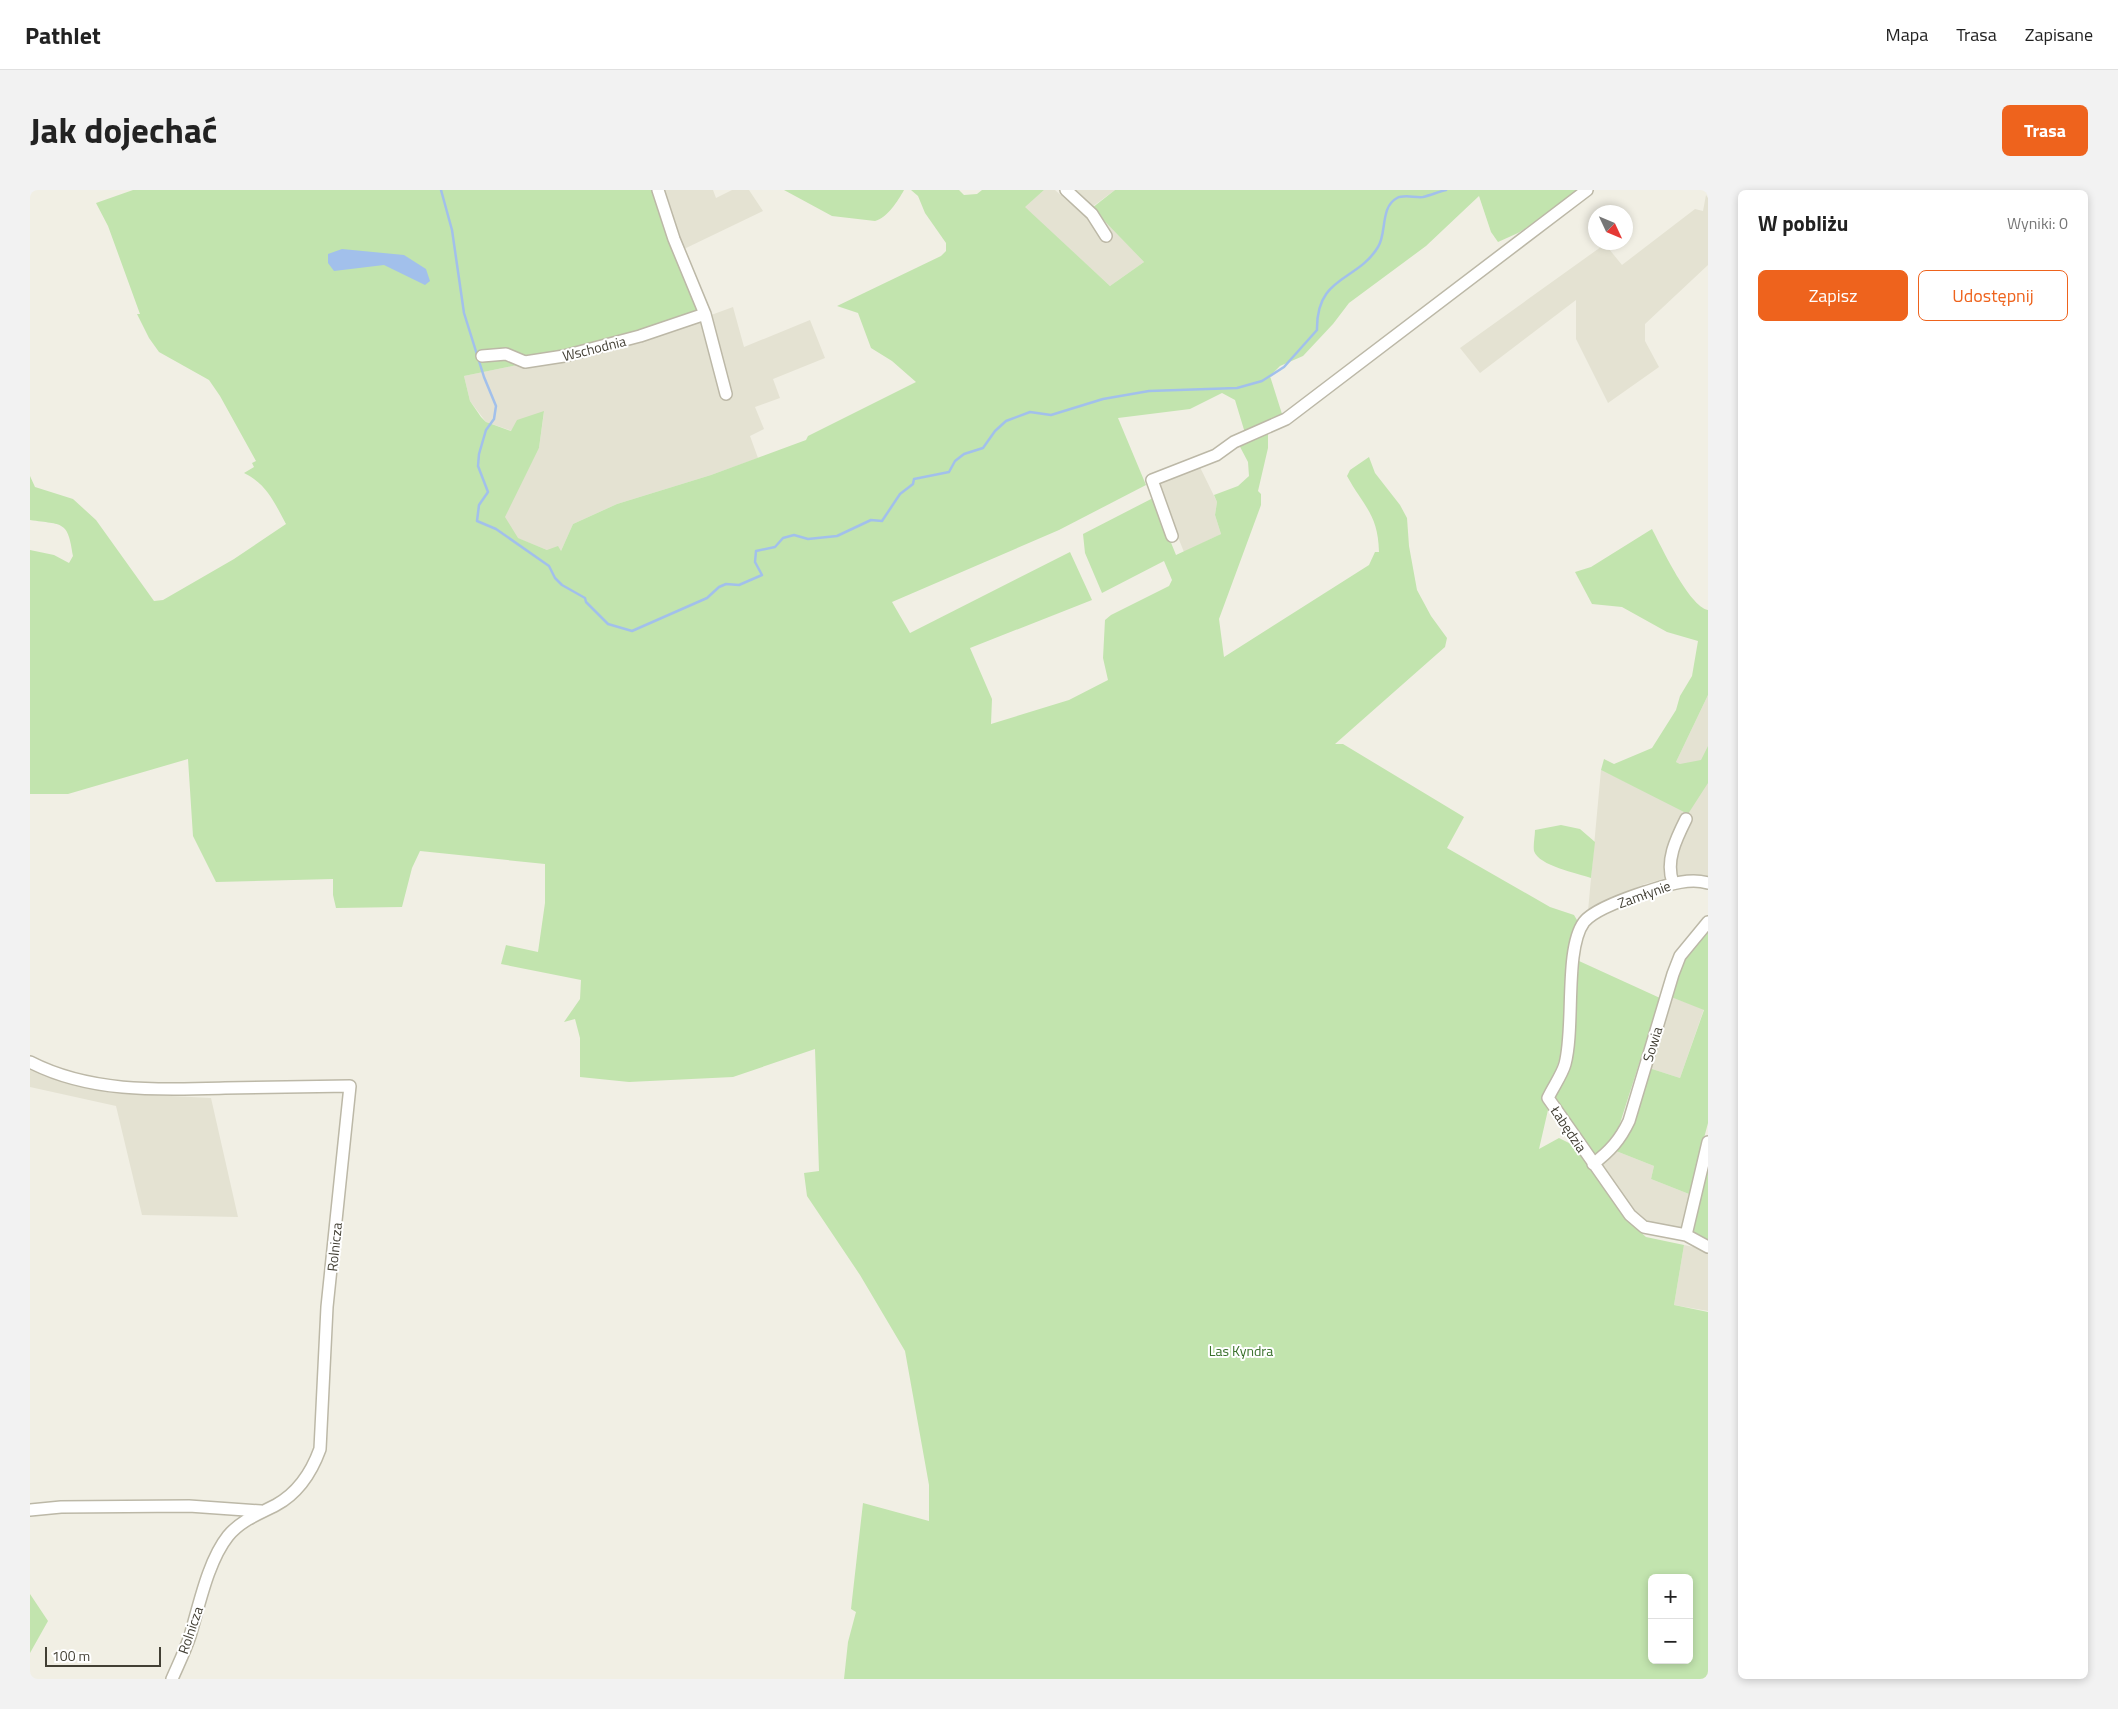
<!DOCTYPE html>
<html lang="pl">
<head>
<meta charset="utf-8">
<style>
  :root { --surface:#fff; --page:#f2f2f2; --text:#222; --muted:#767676; --line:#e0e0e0; --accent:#ee631d }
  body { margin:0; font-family:"Titillium Web",sans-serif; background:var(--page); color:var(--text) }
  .controls { position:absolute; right:15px; bottom:15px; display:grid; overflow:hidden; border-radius:8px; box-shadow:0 2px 8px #0003 }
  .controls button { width:45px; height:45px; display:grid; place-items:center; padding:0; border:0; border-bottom:1px solid var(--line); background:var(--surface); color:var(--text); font:25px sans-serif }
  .compass { position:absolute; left:1558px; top:15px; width:45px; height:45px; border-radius:50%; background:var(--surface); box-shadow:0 2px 8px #0003; rotate:134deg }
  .scale { position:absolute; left:15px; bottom:12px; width:116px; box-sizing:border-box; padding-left:5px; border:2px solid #423f34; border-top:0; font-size:14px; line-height:18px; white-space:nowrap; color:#423f34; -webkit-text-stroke:4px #fff; paint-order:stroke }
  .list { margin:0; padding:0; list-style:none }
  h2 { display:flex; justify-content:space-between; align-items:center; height:65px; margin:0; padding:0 20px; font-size:21px }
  h2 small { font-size:16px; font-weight:400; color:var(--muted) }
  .actions { display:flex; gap:10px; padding:15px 20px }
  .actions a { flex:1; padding:11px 0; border:1px solid var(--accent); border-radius:8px; text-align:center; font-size:18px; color:var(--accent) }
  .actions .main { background:var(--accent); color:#fff }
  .map { position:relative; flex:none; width:1678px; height:1489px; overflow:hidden; border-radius:8px }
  header { display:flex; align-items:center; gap:30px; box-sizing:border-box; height:70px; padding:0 25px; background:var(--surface); border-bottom:1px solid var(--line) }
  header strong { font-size:24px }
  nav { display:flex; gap:28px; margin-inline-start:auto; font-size:18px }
  .intro { display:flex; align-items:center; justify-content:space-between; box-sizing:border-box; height:120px; padding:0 30px }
  h1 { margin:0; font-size:35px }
  .button { padding:12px 22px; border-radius:8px; background:var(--accent); color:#fff; font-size:18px; font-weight:700 }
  main { display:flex; gap:30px; padding:0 30px }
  aside { flex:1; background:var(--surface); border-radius:8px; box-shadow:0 2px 8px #0003 }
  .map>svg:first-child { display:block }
  .residential { fill:#e4e2d2 }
  .green { fill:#c2e4ae; fill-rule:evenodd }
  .water { fill:#a2c0eb }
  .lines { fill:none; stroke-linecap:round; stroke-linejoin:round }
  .stream { stroke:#a2c0eb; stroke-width:2.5 }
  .minor-casing { stroke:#bcb8a7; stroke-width:14 }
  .minor { stroke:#fff; stroke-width:11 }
  .labels { text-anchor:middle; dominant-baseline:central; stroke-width:4; stroke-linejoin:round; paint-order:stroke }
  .street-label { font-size:14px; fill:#423f34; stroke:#fff }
  .park-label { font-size:14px; fill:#39702b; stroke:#fff }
</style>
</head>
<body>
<header>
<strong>Pathlet</strong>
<nav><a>Mapa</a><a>Trasa</a><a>Zapisane</a></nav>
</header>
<div class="intro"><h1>Jak dojechać</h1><a class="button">Trasa</a></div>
<main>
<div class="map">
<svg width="1678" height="1489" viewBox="0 0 1678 1489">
  <rect width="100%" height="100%" fill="#f1efe4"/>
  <!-- residential -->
  <path class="residential" d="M634,0H683L686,8L702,0H719L733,21L654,59Z
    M1014,0H1025L1053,25L1062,18L1041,0H1085L1062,17L1114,72L1080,96L994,17Z
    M1676,5L1678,8V75L1615,134V151L1629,177L1578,213L1546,149V110L1450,183L1430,158L1575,54L1592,75L1665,19L1673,21Z
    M703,117L714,157L780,130L795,168L743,189L750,208L725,217L734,239L720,246L728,268L681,285L587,314L543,334L531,361L517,360L487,348L474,327L509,258L514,222L482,241L456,232L440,211L434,186L497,173L673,128Z
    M1166,269L1187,312L1185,325L1191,344L1154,362L1125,290Z
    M1678,505V688L1665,685L1636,688L1612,695L1558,721L1571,580L1624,606L1650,574L1646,572Z
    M1641,807L1674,819L1650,888L1619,878Z
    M0,878L38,893L82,903L181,908L208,1027L112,1025L86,916L0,897Z
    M1586,961L1624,976L1621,989L1659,1004L1653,1037L1649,1040L1614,1033L1601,1020L1568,974Z
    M1654,1055L1678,1060V1121L1644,1115Z"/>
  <!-- green -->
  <path class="green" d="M103,0H625L673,128L497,173L434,186L440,211L451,227L456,232L481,241L487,230L514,221L509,258L475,327L488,348L517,360L528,356L531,361L543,334L587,314L681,285L776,250L778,246L886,192L862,171L841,158L828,123L807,116L911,66L916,61V53L895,23L888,6L881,0H929L934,5L947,4L952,0H1014L995,17L1080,96L1114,72L1062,18L1085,0H1556L1488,43L1468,52L1461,42L1449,6L1396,56L1319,113L1303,134L1273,166L1250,176L1240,186L1252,224L1238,241V258L1228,301L1231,304V315L1189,429L1194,467L1339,375L1345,362H1349C1348,324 1334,317 1317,286L1320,280L1339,267L1345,283L1370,315L1377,328L1379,356L1387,400L1401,426L1417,448L1415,457L1305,554H1313L1434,627L1417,658L1520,717L1544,725L1550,735L1536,848L1515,915L1518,920L1509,959L1529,948L1547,957L1597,1030L1616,1047L1654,1055L1644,1115L1678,1122V1489H814L818,1452L826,1422L821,1419L833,1313L899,1331V1295L875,1161L830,1085L777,1006L774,983L789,981L785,859L703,887L599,892L550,887V848L545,829L534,832L550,809L551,790L471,774L476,755L508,762L515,713V674L390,661L382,678L372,717L306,718L303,705V689L186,692L163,646L158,569L38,604H0V360L24,365L39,373L43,366C38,330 33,335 0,330V286L5,297L43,309L66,330L124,411L133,410L204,369L256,334C244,312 237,294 214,283L224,277L222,273L226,271L190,206L179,190L129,162L119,148L107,124H110L78,36L66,13ZM1192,203L1205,210L1215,243L1208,253L1218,272L1219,286L1208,296L1184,305L1187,312L1185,325L1191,344L1146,365L1123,308L1053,344L1055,363L1072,403L1134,371L1142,390L1139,396L1081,425L1075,430L1073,468L1078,490L1039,510L961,534L962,509L940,458L1062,410L1040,362L880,443L862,412L1029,340L1116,295L1088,228L1160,219ZM1622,1388H1659V1470H1622Z
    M754,0H874C868,11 857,28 845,31L802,26Z
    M1622,339C1632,358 1659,416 1678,420V505L1646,572L1650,574L1671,570L1678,556V593L1658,624L1571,580L1574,569L1584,574L1622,558L1646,520L1650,506L1662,486L1668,451L1637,442L1592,417L1562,414L1545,382L1561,377Z
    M1531,635L1550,639L1565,652L1561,688C1547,683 1509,676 1504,661C1503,655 1505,646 1505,640Z
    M1678,742V933L1659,1004L1621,989L1624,976L1586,961L1600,941L1619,878L1650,888L1674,820L1641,807L1653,771Z
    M1549,771L1630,808L1585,949L1565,967L1523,906L1540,876Z
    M1674,980L1678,981V1052L1661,1043Z
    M0,1404L18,1431L0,1463Z"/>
  <!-- water -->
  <path class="water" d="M312,59L374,65L396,79L400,91L395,95L354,75L304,81L298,73V64Z"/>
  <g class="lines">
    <!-- stream -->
    <path class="stream" d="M411,0L422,40L434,123L454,187L466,216L464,229L456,240L449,264L448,276L458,302L449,315L447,331L466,339L519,376L525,388L532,395L555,408L556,412L578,434L602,441L677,408L689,397L696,394L709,395L732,385L725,372L726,361L745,357L753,348L764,345L778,349L807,346L841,330L852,331L870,304L883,294L884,289L919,282L925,271L934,264L953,258L965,241L976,231L1000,222L1021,225L1073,209L1119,201L1207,198L1232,191L1254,177L1287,140C1286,85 1327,92 1348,57C1357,43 1350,17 1367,8C1374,4 1385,8 1393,7C1401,5 1408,2 1416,0"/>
    <defs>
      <path id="minor" d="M628,0L644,49L675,124L696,204
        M1036,0L1062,24L1076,46
        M452,166L476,164L495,172L534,166L610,146L675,124
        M1142,346L1122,290L1186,265L1204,252L1256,229L1557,0
        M1643,693C1635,671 1646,649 1656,629
        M1678,693C1658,687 1635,696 1615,702C1600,707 1564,719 1554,732C1534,759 1545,837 1535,874C1532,885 1523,897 1518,908L1600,1025L1614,1037L1656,1045L1678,1057
        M0,872C60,903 129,900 195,898C236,897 278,897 320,896L297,1117L290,1259C282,1281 268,1303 246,1315C229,1324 211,1330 198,1346C178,1371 169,1416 160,1446C155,1461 148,1475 142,1489
        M1563,974C1580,961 1590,950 1599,931L1643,784L1650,766L1678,732
        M1656,1045L1678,952
        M0,1320L31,1317L159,1316L231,1321"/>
    </defs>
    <!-- minor casing -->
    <use href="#minor" class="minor-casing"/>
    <!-- minor -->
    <use href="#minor" class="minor"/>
  </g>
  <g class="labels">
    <!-- street labels -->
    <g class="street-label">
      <text transform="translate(564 158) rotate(-14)">Wschodnia</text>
      <text transform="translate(1614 704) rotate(-20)">Zamłynie</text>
      <text transform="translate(1622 854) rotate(-73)">Sowia</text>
      <text transform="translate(1539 939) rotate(56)">Łabędzia</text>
      <text transform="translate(304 1057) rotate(-84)">Rolnicza</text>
      <text transform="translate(160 1440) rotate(-71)">Rolnicza</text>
    </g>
    <!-- park labels -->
    <g class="park-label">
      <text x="1211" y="1160">Las Kyndra</text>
    </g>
  </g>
</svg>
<div class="controls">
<button>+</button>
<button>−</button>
</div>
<svg class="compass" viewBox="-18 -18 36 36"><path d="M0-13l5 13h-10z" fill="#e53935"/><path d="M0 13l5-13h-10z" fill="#767676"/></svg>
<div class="scale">100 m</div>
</div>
<aside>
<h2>W pobliżu<small>Wyniki: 0</small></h2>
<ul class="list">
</ul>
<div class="actions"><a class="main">Zapisz</a><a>Udostępnij</a></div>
</aside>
</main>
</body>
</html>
